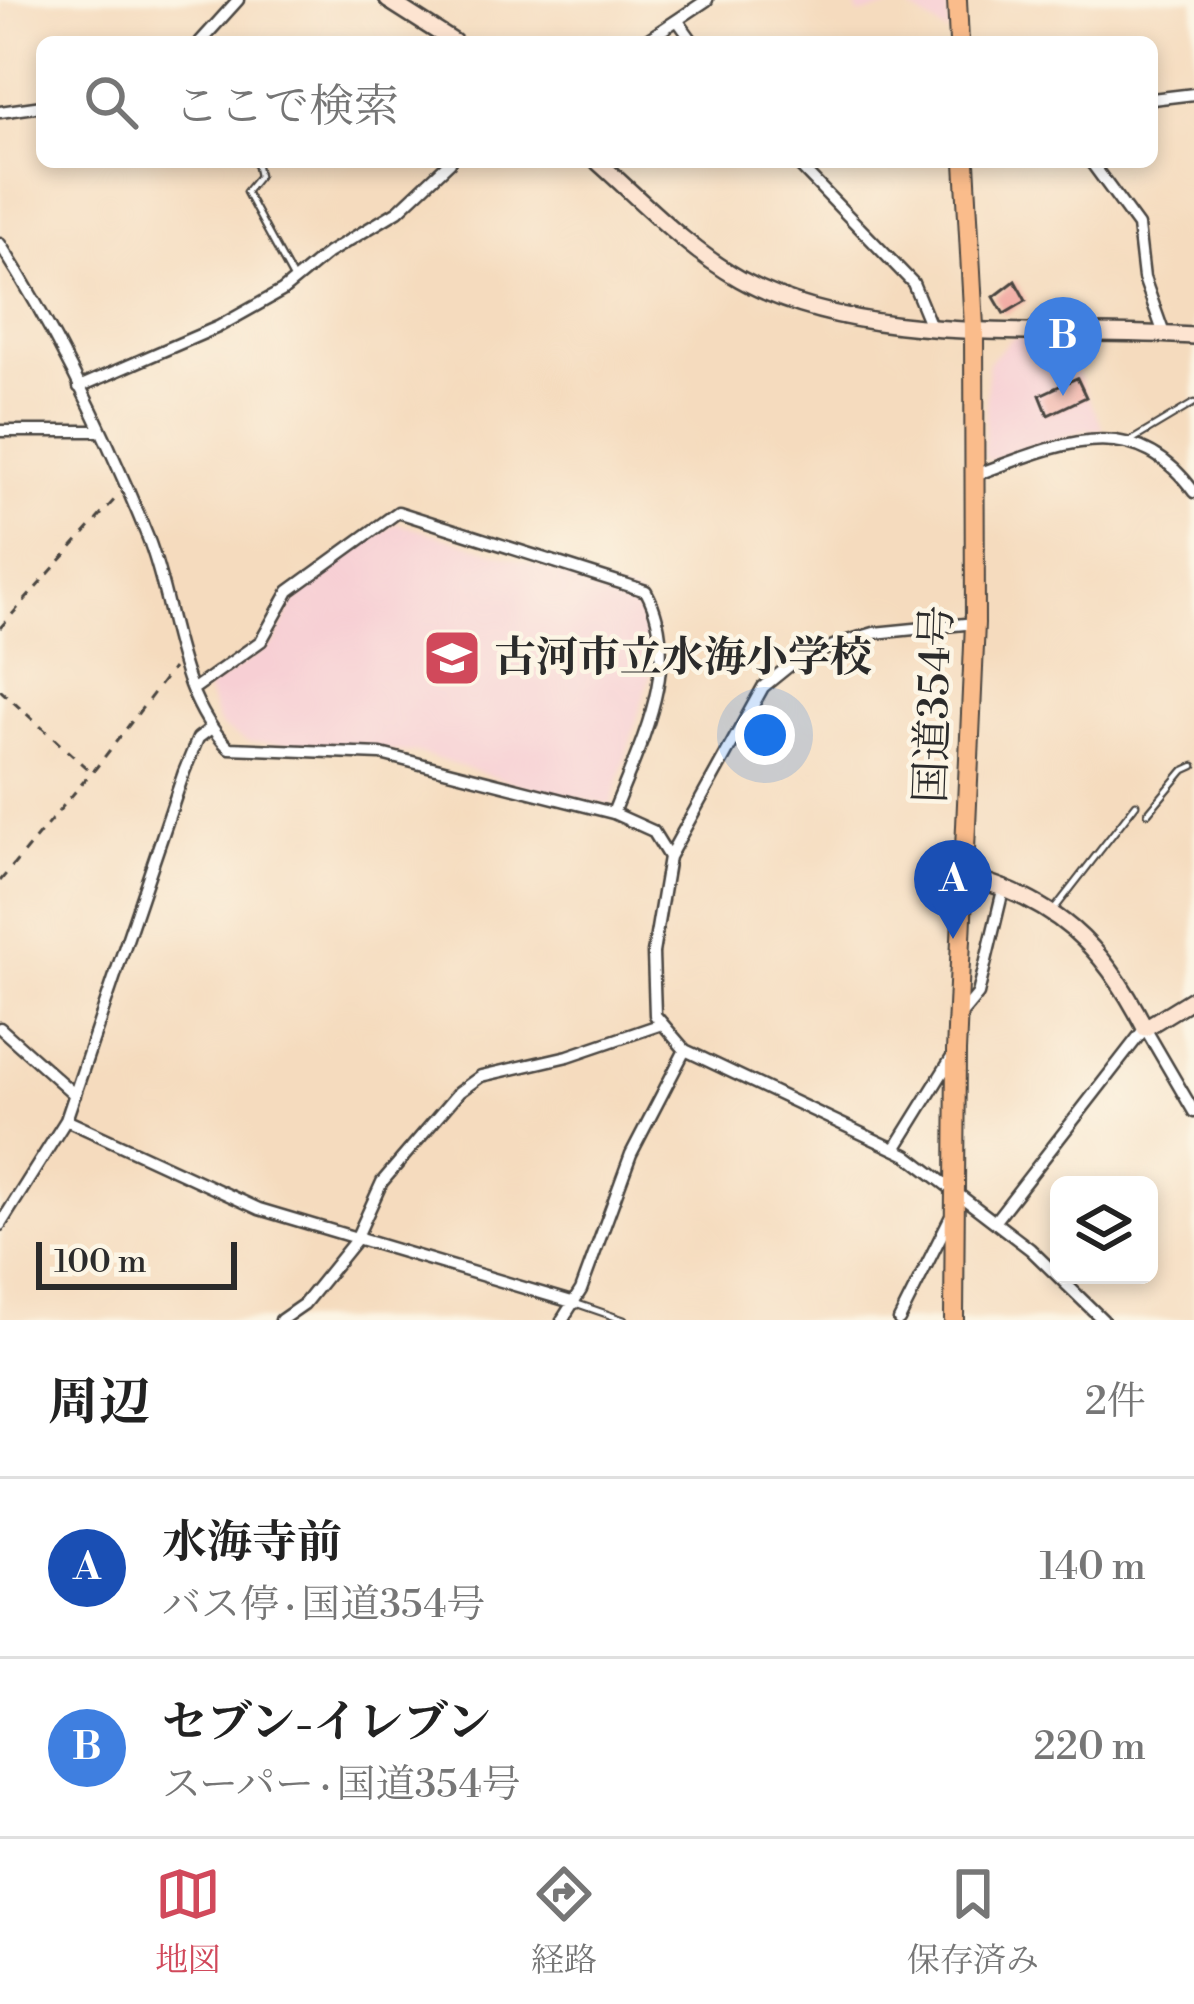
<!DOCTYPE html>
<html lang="ja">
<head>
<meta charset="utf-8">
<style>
  :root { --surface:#fff; --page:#f2f2f2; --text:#222; --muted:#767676; --line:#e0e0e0; --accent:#d1495b }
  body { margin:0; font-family:"Libre Bodoni","Noto Serif JP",serif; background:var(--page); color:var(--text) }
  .controls { position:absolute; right:36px; bottom:36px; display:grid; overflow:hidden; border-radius:18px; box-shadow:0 6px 18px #0003 }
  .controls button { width:108px; height:108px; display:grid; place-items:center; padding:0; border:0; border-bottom:3px solid var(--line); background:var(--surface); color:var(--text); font:60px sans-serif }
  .scale { position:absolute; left:36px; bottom:30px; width:201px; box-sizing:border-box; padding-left:12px; border:6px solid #2b2b2b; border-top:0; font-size:33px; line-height:42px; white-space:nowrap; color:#2b2b2b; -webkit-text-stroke:9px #fcf5e5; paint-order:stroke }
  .you { position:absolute; left:765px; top:735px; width:42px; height:42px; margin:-30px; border:9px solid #fff; border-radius:50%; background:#1a73e8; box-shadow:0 0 0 18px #1a73e833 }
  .badge { display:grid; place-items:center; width:78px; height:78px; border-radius:50%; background:var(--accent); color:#fff; font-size:39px; font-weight:700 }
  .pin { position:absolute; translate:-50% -99px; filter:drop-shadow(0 3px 6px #0008) }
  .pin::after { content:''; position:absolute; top:63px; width:42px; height:36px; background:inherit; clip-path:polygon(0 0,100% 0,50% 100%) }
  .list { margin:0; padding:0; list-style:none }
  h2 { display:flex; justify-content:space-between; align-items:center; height:156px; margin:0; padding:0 48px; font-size:51px }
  h2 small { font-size:39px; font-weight:400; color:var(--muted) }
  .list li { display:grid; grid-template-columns:78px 1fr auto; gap:36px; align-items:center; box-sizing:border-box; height:180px; padding:0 48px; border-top:3px solid var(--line) }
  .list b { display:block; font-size:45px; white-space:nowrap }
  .list p { margin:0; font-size:39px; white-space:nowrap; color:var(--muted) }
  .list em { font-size:39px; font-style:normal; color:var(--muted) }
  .icon { flex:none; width:66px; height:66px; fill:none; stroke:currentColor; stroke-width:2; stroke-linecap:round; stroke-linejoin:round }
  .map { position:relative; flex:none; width:1194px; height:1320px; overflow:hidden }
  .search { position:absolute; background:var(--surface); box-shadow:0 6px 18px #0003; left:36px; right:36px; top:36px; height:132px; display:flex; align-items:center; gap:30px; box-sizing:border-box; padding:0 42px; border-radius:18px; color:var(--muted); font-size:45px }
  .sheet { height:516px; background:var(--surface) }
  nav { display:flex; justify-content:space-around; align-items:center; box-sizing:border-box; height:168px; border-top:3px solid var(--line); background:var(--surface); font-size:33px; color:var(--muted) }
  nav a { display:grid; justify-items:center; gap:6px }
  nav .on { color:var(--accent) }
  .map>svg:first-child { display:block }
  .built { fill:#f7cfd4 }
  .building { fill:#f2aaa3 }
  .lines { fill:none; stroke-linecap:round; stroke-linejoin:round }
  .lane-casing { stroke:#494541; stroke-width:9 }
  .street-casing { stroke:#494541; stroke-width:15 }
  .secondary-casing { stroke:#494541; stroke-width:20 }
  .highway-casing { stroke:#494541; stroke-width:22 }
  .path { stroke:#494541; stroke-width:3; stroke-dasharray:9 9; stroke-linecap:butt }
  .lane { stroke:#fff; stroke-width:4.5 }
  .street { stroke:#fff; stroke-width:10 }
  .secondary { stroke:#fde4d1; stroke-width:15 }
  .highway { stroke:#fabc8b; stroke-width:18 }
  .labels { text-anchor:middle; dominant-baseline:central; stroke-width:9; stroke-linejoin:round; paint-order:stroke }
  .poi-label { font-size:42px; font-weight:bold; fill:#2b2b2b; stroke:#fcf5e5; text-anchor:start }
  .street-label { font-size:42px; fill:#2b2b2b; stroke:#fcf5e5 }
</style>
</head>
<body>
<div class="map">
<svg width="1194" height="1320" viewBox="0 0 1194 1320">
  <rect width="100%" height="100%" fill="#fcf5e5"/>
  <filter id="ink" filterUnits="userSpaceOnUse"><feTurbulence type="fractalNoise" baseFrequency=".00833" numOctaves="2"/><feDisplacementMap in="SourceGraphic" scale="24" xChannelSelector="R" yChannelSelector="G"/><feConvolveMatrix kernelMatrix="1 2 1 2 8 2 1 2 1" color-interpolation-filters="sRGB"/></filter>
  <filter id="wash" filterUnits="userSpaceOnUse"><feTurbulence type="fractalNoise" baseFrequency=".004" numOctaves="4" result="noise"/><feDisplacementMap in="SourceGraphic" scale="48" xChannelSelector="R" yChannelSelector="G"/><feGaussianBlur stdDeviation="2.7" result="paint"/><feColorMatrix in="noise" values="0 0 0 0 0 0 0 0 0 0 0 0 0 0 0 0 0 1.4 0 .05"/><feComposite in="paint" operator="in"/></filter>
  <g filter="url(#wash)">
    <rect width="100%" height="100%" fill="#f5dbbe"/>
    <!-- built -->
    <path class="built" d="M854,0H948L949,34L904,5L858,15Z
      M1013,337L1062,341L1104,430H1087L990,461L984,457L988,362Z
      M397,523L639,596L656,629L651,673L611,806L522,786L418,753L247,742L220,726L206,690L274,643L292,604L348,550Z"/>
    <g id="blocks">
      <!-- building -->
      <path class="building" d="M1015,281L1026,301L1004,314L994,297Z
        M1077,378L1086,397L1048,415L1040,395Z"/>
    </g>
  </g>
  <g filter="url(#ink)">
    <use href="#blocks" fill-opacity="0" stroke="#494541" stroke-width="3"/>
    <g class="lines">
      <defs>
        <path id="lane" d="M256,162L259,176L246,192L294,280
          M1127,443L1194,403
          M1148,813L1183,771L1194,766
          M1053,911L1136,804
          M575,1303L624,1320"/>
        <path id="street" d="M678,21L693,42
          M200,42L238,0
          M644,42L707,0
          M1152,99L1194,94
          M0,112L42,106
          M796,162L913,283L930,324
          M1091,162L1138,226L1144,278L1164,334
          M0,244C59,336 107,437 148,538C175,606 175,694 229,748L381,754L613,813L653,831L669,857
          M79,387L218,327L282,291L328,253L398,211L450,162
          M0,431H100
          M975,475C1054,447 1132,406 1194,492
          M975,623L874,633L841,643L794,662L763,687L669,857L653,953L655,1015L685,1050L907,1155L1030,1249L1103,1320
          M195,688L261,641L289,591L398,512L646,591C684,662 640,744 613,813
          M958,1018L978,994L1004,886
          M0,1028L75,1095
          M66,1120L259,1209L575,1303
          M895,1149L954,1054
          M995,1221L1145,1028L1194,1112
          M0,1225L66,1120L184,772L198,738L210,729
          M281,1320L304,1304L355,1241L382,1182L459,1092L481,1076L568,1056L659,1025
          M562,1320L581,1290L631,1154L685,1050
          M899,1320L950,1218"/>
        <path id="secondary" d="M388,0L454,42
          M598,162C643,202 687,249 740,279C865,349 1055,326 1194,336
          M964,875C1056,901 1102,943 1145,1028L1194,998"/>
        <path id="highway" d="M957,0L959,42
          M954,1320L956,1052L975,623L974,327L965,162"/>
      </defs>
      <!-- lane casing -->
      <use href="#lane" class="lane-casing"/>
      <!-- street casing -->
      <use href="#street" class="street-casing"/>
      <!-- secondary casing -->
      <use href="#secondary" class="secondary-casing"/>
      <!-- highway casing -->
      <use href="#highway" class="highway-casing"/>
      <!-- path -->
      <path class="path" d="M0,628L116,498
        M0,690L92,773L173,668
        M0,881L90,774"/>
      <!-- lane -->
      <use href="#lane" class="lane"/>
      <!-- street -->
      <use href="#street" class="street"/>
      <!-- secondary -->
      <use href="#secondary" class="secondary"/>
      <!-- highway -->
      <use href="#highway" class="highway"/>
    </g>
  </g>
  <!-- icons -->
  <defs>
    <symbol id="school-square" viewBox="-11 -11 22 22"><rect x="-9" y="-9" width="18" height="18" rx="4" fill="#d1495b" stroke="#fcf5e5"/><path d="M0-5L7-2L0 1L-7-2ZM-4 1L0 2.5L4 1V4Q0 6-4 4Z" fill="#fff"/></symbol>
  </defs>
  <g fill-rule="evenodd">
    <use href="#school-square" x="419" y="625" width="66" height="66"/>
  </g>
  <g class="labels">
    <!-- poi labels -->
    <g class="poi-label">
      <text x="494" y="658">古河市立水海小学校</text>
    </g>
    <!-- street labels -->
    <g class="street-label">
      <text transform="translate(935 704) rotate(-88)">国道354号</text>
    </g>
  </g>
</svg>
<div class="controls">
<button><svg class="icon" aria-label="layers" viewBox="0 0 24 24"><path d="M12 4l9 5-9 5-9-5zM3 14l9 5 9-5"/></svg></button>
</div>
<div class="scale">100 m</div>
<div class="you"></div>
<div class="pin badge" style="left:953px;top:939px;background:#1a4fb4">A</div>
<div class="pin badge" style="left:1063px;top:396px;background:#3f7fe0">B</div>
<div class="search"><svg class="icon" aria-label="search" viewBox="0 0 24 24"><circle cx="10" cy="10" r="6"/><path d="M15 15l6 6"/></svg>ここで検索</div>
</div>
<section class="sheet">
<h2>周辺<small>2件</small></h2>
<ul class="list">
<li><span class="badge" style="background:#1a4fb4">A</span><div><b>水海寺前</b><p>バス停 · 国道354号</p></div><em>140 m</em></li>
<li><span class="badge" style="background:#3f7fe0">B</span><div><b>セブン-イレブン</b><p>スーパー · 国道354号</p></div><em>220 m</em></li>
</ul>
</section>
<nav>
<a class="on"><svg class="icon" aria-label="map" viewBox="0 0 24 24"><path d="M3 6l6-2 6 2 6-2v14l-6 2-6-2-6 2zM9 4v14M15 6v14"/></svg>地図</a>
<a><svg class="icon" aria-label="directions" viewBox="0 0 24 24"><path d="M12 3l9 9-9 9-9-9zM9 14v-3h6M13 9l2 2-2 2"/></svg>経路</a>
<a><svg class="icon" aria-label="saved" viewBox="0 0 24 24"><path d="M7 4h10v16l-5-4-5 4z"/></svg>保存済み</a>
</nav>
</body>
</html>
